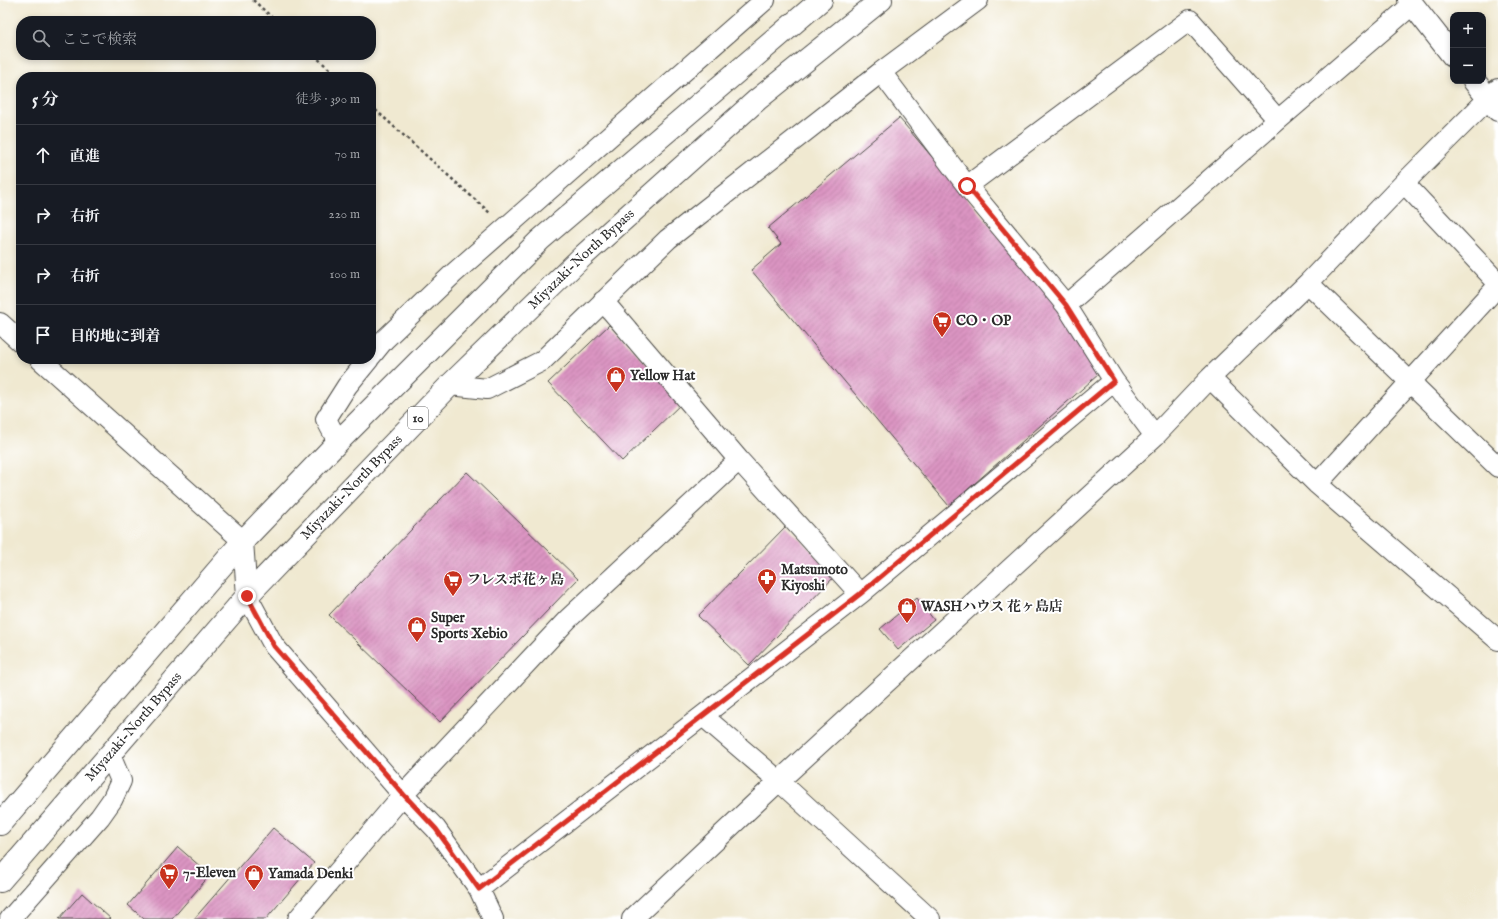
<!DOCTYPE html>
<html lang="ja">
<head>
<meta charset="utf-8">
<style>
  :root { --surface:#171b24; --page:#20242c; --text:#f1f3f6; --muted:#9ea1a6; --line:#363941 }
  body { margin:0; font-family:"IM FELL English","Noto Serif JP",serif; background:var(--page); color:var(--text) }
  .controls { position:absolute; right:12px; top:12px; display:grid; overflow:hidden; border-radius:8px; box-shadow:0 2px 6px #0003 }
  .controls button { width:36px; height:36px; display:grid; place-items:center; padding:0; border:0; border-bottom:1px solid var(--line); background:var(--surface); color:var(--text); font:20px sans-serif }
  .stop { position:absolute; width:12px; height:12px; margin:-9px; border:3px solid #d93025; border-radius:50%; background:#fff }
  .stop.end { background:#d93025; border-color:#fff; box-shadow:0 1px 4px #0008 }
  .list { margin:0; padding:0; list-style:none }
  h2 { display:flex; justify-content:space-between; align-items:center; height:52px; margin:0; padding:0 16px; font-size:17px }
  h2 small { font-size:13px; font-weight:400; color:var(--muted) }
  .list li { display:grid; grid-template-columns:26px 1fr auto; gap:12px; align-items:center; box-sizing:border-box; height:60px; padding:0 16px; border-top:1px solid var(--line) }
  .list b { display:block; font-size:15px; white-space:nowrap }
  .list em { font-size:13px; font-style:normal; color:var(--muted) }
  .icon { flex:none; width:22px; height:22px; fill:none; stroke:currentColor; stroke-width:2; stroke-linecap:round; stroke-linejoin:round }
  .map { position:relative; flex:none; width:1498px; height:919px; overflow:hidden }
  .search { position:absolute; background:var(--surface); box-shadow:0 2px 6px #0003; left:16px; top:16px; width:360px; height:44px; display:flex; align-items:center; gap:10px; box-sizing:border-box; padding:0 14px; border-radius:16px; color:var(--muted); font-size:15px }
  .panel { position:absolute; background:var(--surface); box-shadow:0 2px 6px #0003; left:16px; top:72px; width:360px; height:292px; border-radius:16px }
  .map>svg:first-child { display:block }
  .building { fill:url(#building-hatch) }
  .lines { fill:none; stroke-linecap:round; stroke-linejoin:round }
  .street-casing { stroke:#494844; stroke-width:22 }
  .secondary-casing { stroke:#494844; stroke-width:24 }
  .highway-casing { stroke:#494844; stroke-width:24 }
  .path { stroke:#494844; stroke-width:2.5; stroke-dasharray:3 3; stroke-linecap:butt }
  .street { stroke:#fff; stroke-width:20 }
  .secondary { stroke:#fff; stroke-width:22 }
  .highway { stroke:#fff; stroke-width:22 }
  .route { stroke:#d93025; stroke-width:5 }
  .labels { text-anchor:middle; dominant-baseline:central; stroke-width:4; stroke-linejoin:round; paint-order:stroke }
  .shield { fill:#fff; stroke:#6b6b6b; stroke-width:1 }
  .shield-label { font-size:13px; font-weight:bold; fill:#2b2b2b }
  .street-label { font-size:14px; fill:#2b2b2b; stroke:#fff }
  .poi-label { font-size:14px; font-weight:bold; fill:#2b2b2b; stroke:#fff; text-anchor:start }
</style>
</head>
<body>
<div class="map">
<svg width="1498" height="919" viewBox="0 0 1498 919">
  <defs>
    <pattern id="building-hatch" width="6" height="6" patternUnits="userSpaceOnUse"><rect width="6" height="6" fill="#db94c2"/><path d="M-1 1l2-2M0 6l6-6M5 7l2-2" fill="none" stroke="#b2799e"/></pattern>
  </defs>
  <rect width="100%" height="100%" fill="#fff"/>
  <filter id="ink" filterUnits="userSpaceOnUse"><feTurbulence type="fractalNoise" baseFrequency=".025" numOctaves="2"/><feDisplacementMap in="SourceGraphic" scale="8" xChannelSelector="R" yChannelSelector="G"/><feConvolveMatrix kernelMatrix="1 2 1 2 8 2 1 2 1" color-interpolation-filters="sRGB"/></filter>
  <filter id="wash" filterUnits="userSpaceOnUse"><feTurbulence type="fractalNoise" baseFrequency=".012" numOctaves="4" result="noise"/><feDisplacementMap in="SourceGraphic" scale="16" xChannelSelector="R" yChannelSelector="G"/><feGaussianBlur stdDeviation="0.9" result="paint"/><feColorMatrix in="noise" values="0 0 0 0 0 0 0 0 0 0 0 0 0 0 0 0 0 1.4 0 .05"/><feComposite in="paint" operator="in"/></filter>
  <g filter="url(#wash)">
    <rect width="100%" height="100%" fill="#f0e9d1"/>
    <g id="blocks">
      <!-- building -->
      <path class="building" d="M899,118L1055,302L1099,374L949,506L751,270L781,244L768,228Z
        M609,325L683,402L622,461L548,383Z
        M467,472L578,579L440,722L329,615Z
        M786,526L836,575L749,665L698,616Z
        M917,598L934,620L898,650L880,629Z
        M273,828L314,863L266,919H194Z
        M178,847L210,875L172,919H144L128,905Z
        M82,893L111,919H59Z"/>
    </g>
  </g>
  <g filter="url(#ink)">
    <use href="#blocks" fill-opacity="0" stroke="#494844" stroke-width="1"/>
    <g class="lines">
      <defs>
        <path id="street" d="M881,72L967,186L1066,305L1114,381L1155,436
          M1404,183L1498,283
          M967,186L1190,20L1278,120
          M1308,283L1498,467
          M603,301L739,460L860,594
          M1066,305L1278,120L1412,5
          M0,323L21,342
          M371,356L384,340L453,274L765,0
          M40,359L243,541L247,596L274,646L403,795L436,829L479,889L493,919
          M1210,378L1317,484L1498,640
          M450,385L487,389L542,361L668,239L881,72L978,0
          M338,442L326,419L347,386L369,359
          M1317,484L1498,286
          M703,716L779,781L930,919
          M479,889L860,594L1114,381
          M10,919L100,817L112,800L121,781L110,755
          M298,919L403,795L568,619L739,460
          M632,919L779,781L1155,436L1210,378L1308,283L1404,183L1498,89"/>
        <path id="secondary" d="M1409,0L1453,56
          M1474,81L1498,110"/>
        <g id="highway">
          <path d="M0,824L243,541L338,442L540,240L821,0"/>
          <path id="s1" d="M0,881L247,596L450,385L583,256L757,100L881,0"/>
        </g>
      </defs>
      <!-- street casing -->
      <use href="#street" class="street-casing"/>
      <!-- secondary casing -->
      <use href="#secondary" class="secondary-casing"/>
      <!-- highway casing -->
      <use href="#highway" class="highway-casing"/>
      <!-- path -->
      <path class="path" d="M253,0L276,21
        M314,55L338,77
        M371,106L490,213"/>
      <!-- street -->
      <use href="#street" class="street"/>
      <!-- secondary -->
      <use href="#secondary" class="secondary"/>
      <!-- highway -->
      <use href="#highway" class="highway"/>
    </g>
  </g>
  <g class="lines" filter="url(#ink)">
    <!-- route -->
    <path class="route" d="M247,596L274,646L404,795L436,829L479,889L860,594L1114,381L1066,305L967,186"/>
  </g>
  <!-- icons -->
  <defs>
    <symbol id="supermarket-pin" viewBox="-11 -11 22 30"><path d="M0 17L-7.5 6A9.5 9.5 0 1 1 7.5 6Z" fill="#c8321e" stroke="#fff"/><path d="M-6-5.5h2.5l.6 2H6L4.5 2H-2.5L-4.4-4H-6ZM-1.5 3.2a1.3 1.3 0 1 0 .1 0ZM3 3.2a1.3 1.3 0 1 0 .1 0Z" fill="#fff"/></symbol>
    <symbol id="shop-pin" viewBox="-11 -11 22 30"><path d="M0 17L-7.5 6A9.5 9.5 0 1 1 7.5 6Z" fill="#c8321e" stroke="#fff"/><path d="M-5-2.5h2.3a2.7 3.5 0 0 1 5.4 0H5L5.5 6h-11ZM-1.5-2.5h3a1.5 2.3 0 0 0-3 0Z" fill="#fff"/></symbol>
    <symbol id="pharmacy-pin" viewBox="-11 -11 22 30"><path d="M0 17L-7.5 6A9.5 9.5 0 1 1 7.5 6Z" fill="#c8321e" stroke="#fff"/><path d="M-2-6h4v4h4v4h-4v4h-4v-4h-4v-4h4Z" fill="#fff"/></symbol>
  </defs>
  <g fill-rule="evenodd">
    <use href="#supermarket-pin" x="931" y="310" width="22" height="30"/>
    <use href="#shop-pin" x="605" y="365" width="22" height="30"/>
    <use href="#pharmacy-pin" x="756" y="567" width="22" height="30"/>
    <use href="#supermarket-pin" x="442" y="569" width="22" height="30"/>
    <use href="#shop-pin" x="896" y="596" width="22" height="30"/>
    <use href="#shop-pin" x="406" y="615" width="22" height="30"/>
    <use href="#supermarket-pin" x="158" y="862" width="22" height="30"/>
    <use href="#shop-pin" x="243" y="863" width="22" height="30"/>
  </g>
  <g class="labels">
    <!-- shield labels -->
    <rect class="shield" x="408" y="407" width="20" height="22" rx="3"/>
    <g class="shield-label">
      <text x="418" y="418">10</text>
    </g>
    <!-- street labels -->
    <g class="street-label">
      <text stroke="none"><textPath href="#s1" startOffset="852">Miyazaki-North Bypass</textPath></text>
      <text stroke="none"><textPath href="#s1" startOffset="528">Miyazaki-North Bypass</textPath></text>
      <text stroke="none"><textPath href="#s1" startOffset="204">Miyazaki-North Bypass</textPath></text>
    </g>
    <!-- poi labels -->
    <g class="poi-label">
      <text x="956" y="321">CO・OP</text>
      <text x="630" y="376">Yellow Hat</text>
      <text x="781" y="570">Matsumoto<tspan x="781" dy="16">Kiyoshi</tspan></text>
      <text x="467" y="580">フレスポ花ヶ島</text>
      <text x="921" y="607">WASHハウス 花ヶ島店</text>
      <text x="431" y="618">Super<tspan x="431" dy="16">Sports Xebio</tspan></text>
      <text x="183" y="873">7-Eleven</text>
      <text x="268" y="874">Yamada Denki</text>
    </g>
  </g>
</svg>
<div class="controls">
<button>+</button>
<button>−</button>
</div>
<div class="stop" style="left:967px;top:186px"></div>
<div class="stop end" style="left:247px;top:596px"></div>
<div class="search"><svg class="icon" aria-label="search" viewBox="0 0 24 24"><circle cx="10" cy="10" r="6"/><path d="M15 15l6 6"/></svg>ここで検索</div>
<section class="panel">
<h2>5 分<small>徒歩 · 390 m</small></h2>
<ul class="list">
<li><svg class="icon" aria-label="ahead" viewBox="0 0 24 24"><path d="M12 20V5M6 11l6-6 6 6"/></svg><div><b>直進</b></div><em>70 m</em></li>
<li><svg class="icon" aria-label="right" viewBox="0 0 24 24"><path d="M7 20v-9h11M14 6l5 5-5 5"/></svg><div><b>右折</b></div><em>220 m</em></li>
<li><svg class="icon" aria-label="right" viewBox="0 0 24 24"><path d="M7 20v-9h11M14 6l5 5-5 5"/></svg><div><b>右折</b></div><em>100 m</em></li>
<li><svg class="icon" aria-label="arrive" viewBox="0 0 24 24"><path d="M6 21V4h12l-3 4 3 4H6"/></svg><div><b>目的地に到着</b></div></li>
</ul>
</section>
</div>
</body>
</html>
